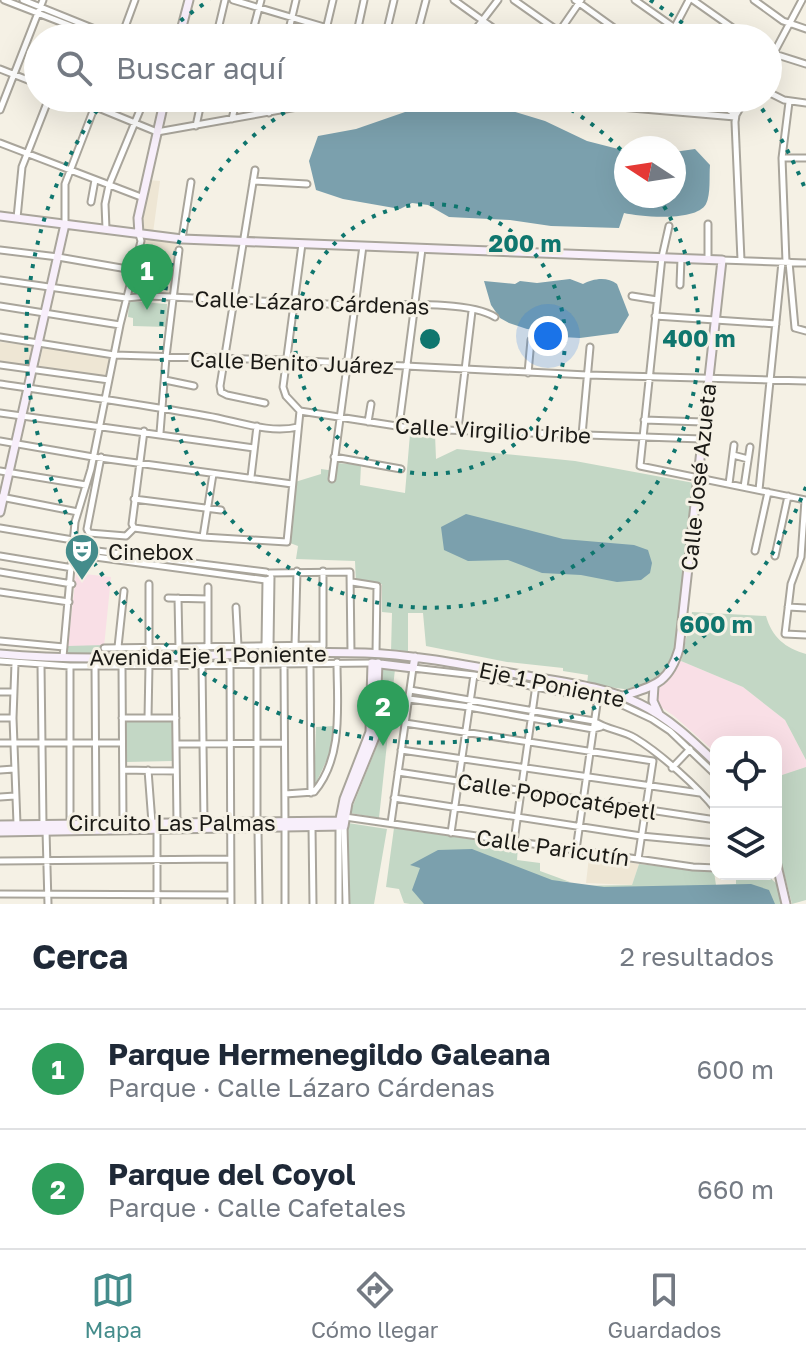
<!DOCTYPE html>
<html lang="es">
<head>
<meta charset="utf-8">
<style>
  :root { --surface:#fff; --page:#f2f2f3; --text:#1f2937; --muted:#747a83; --line:#e0e1e3; --accent:#448c8b }
  body { margin:0; font-family:"Golos Text",sans-serif; background:var(--page); color:var(--text) }
  .controls { position:absolute; right:24px; bottom:24px; display:grid; overflow:hidden; border-radius:16px; box-shadow:0 8px 32px #0002 }
  .controls button { width:72px; height:72px; display:grid; place-items:center; padding:0; border:0; border-bottom:2px solid var(--line); background:var(--surface); color:var(--text); font:40px sans-serif }
  .compass { position:absolute; left:614px; top:136px; width:72px; height:72px; border-radius:50%; background:var(--surface); box-shadow:0 8px 32px #0002; rotate:282deg }
  .you { position:absolute; left:548px; top:336px; width:28px; height:28px; margin:-20px; border:6px solid #fff; border-radius:50%; background:#1a73e8; box-shadow:0 0 0 12px #1a73e833 }
  .badge { display:grid; place-items:center; width:52px; height:52px; border-radius:50%; background:var(--accent); color:#fff; font-size:26px; font-weight:700 }
  .pin { position:absolute; translate:-50% -66px; filter:drop-shadow(0 2px 4px #0008) }
  .pin::after { content:''; position:absolute; top:42px; width:28px; height:24px; background:inherit; clip-path:polygon(0 0,100% 0,50% 100%) }
  .list { margin:0; padding:0; list-style:none }
  h2 { display:flex; justify-content:space-between; align-items:center; height:104px; margin:0; padding:0 32px; font-size:34px }
  h2 small { font-size:26px; font-weight:400; color:var(--muted) }
  .list li { display:grid; grid-template-columns:52px 1fr auto; gap:24px; align-items:center; box-sizing:border-box; height:120px; padding:0 32px; border-top:2px solid var(--line) }
  .list b { display:block; font-size:30px; white-space:nowrap }
  .list p { margin:0; font-size:26px; white-space:nowrap; color:var(--muted) }
  .list em { font-size:26px; font-style:normal; color:var(--muted) }
  .icon { flex:none; width:44px; height:44px; fill:none; stroke:currentColor; stroke-width:2; stroke-linecap:round; stroke-linejoin:round }
  .map { position:relative; flex:none; width:806px; height:904px; overflow:hidden }
  .search { position:absolute; background:var(--surface); box-shadow:0 8px 32px #0002; left:24px; right:24px; top:24px; height:88px; display:flex; align-items:center; gap:20px; box-sizing:border-box; padding:0 28px; border-radius:44px; color:var(--muted); font-size:30px }
  .sheet { height:344px; background:var(--surface) }
  nav { display:flex; justify-content:space-around; align-items:center; box-sizing:border-box; height:112px; border-top:2px solid var(--line); background:var(--surface); font-size:22px; color:var(--muted) }
  nav a { display:grid; justify-items:center; gap:4px }
  nav .on { color:var(--accent) }
  .map>svg:first-child { display:block }
  .commercial { fill:#f9dfe6 }
  .built { fill:#eee6d4 }
  .green { fill:#c3d7c5 }
  .water { fill:#7ba0ad }
  .lines { fill:none; stroke-linecap:round; stroke-linejoin:round }
  .street-casing { stroke:#a9a59b; stroke-width:9 }
  .secondary-casing { stroke:#a9a59b; stroke-width:11 }
  .street { stroke:#fff; stroke-width:5 }
  .secondary { stroke:#f8effb; stroke-width:7 }
  .ring { fill:none; stroke:#0f766e; stroke-width:4; stroke-dasharray:4 8 }
  .labels { text-anchor:middle; dominant-baseline:central; stroke-width:6; stroke-linejoin:round; paint-order:stroke }
  .street-label { font-size:22px; fill:#1b1a16; stroke:#f5f1e5 }
  .poi-label { font-size:22px; fill:#1b1a16; stroke:#f5f1e5; text-anchor:start }
  .centre { fill:#0f766e; stroke:#f5f1e5; stroke-width:4 }
  .ring-label { font-size:24px; text-anchor:middle; font-weight:bold; fill:#0f766e; stroke:#f5f1e5; stroke-width:6; stroke-linejoin:round; paint-order:stroke }
</style>
</head>
<body>
<div class="map">
<svg width="806" height="904" viewBox="0 0 806 904">
  <rect width="100%" height="100%" fill="#f5f1e5"/>
  <!-- commercial -->
  <path class="commercial" d="M76,573L111,577L104,647L93,654H67Z
    M681,661L743,687L785,720L806,760V767L776,777V742H716V753L674,716L658,705L655,701L656,691L669,680Z"/>
  <!-- built -->
  <path class="built" d="M148,180L160,181L153,233L140,230Z
    M143,240H178L170,295L131,292Z
    M0,342L34,346L30,365L0,362Z
    M43,346L111,358L107,376L39,366Z
    M589,857L639,864L632,885L586,883Z"/>
  <!-- green -->
  <path class="green" d="M129,301L167,304L166,327L133,326V318L128,317Z
    M410,434H435L436,459L457,449L575,461L694,483L677,639L668,669L652,684L631,690L587,684L588,675L563,671V668L507,662L426,646L423,613H408V653L391,652L392,613L382,612V584H356L355,561L296,559L298,546L290,543L295,482L321,474V469L335,471L337,463L361,465L360,485L405,493Z
    M692,612L766,616C772,637 785,648 806,654V760L785,720L743,687L681,661Z
    M104,645L93,654H67L68,646Z
    M381,667L395,669L379,818L350,813L379,741L381,725Z
    M125,720H172V761L126,762Z
    M334,726L333,747L314,787L316,727Z
    M806,767V900L792,904L776,842V777Z
    M348,823L387,829L374,904H349Z
    M394,828L518,846L517,860L540,863V871L570,882L556,881L566,886L632,885L639,864L714,872L716,885L736,884V874H766L778,885L782,904H410L404,903L399,889L386,887Z"/>
  <!-- water -->
  <path class="water" d="M431,103L467,110L502,108L545,121L587,141L626,151V196H674V152L695,149L710,165C709,176 711,194 706,204C696,222 641,217 624,213L619,228L551,226L510,220L449,217L428,205L412,203L400,209L343,199L316,190L309,161L318,136L356,129Z
    M570,279L583,284C592,279 607,276 617,284L629,315L618,333L580,338L562,337L549,330L527,329L509,323L500,318L491,305L484,281L515,284L520,281L537,283Z
    M466,514L563,539L634,545L648,550L652,563L650,573L641,580L617,582L581,575L542,573L508,560L468,561L444,550L441,527Z
    M472,849L552,880L604,887L751,884L769,890L775,904H424L412,890L420,868L410,865L438,850Z"/>
  <g class="lines">
    <defs>
      <path id="street" d="M4,0L102,38
        M23,0L117,38
        M233,0L361,38
        M454,0L507,38
        M514,0L568,38
        M575,0L628,38
        M635,0L689,38
        M693,0L747,38
        M754,0L783,21L806,29
        M559,32L581,0
        M356,37L364,0
        M121,38L135,0
        M216,38L225,0
        M251,38L261,0
        M287,38L296,0
        M324,38L333,0
        M385,38L394,0
        M416,38L426,0
        M469,38L498,0
        M545,38L552,27
        M669,38L689,0
        M768,52L806,64
        M768,64L802,0
        M0,69L38,84
        M768,92L784,100L806,103
        M74,98L157,132L348,98
        M300,98L309,100
        M585,98L620,107L735,117
        M712,98L736,115
        M0,110L43,0
        M269,113L272,98
        M232,119L237,98
        M196,126L202,98
        M0,143L141,197
        M782,158H806
        M255,170L220,386L221,392L227,395L265,403
        M253,181L307,184
        M91,202L95,180
        M17,218L22,167L49,98
        M65,224V184L98,98
        M669,226L662,257L640,466L806,500
        M106,229L105,204L109,185L145,98
        M182,239L191,182
        M0,250L58,257L133,270
        M708,259V224
        M722,260L806,263
        M741,260L735,122L736,115L746,98
        M786,262L782,158L789,102
        M789,262L795,328L806,331
        M0,280L126,298L148,296C215,299 283,302 350,305C386,306 467,299 495,317
        M680,285L681,258
        M632,296L657,300
        M0,306L120,325
        M655,316L776,324
        M0,337L114,355L286,360L587,375L806,381
        M0,365L109,380
        M528,373L531,340
        M165,380L194,386
        M0,384C69,394 139,404 207,416C237,421 269,434 298,427
        M300,411L416,429L702,439
        M300,411L286,396L283,387L302,244
        M0,413L254,448
        M644,420L703,422
        M368,422L371,404
        M399,426L422,249
        M458,429L472,311
        M160,433L166,357L179,250
        M582,435L590,347
        M0,441L93,457L292,484
        M733,455L748,459
        M101,457L87,529L89,533L126,536L134,528
        M334,457L401,469
        M0,471L86,485
        M251,477L257,426
        M332,479L363,246
        M729,484L734,445
        M744,487L750,447
        M759,490L782,262
        M1,497L78,512
        M134,499L221,510
        M805,500L801,557L791,584L785,634L806,635
        M0,528L73,540
        M134,528L203,537L287,542L300,411
        M134,528L132,524L144,431
        M203,537L213,474
        M73,548L266,572
        M755,551L768,492
        M73,554L266,580L270,579
        M0,556L73,568
        M775,556L788,496
        M0,572L72,584
        M269,573L350,572L351,653
        M352,582L377,586L376,653
        M149,584V647
        M0,592L69,602
        M168,598L208,599
        M178,598L179,648
        M236,607L238,646
        M788,607L806,608
        M0,641L64,647
        M265,646L266,580
        M270,646L271,577
        M295,646L297,571
        M323,646V571
        M118,647L124,591
        M208,647V587
        M104,648L323,645
        M63,657L75,522L91,469L120,325L141,241L139,234
        M0,661L70,666L372,663
        M15,663L13,718L17,824
        M284,663L285,822
        M310,663L311,793
        M95,664L96,823
        M202,664L204,823
        M230,664L231,904
        M41,665L43,824
        M122,665L123,824
        M175,665L177,823
        M70,666V823
        M410,690L594,721C607,730 622,730 635,738C660,753 698,787 716,810
        M0,692H14
        M409,699L469,707L593,729L601,727
        M0,718H13
        M122,718H176
        M148,718L149,665
        M405,723L653,761
        M0,743H122
        M176,744L284,743
        M401,750L700,793
        M672,768L690,749
        M0,770L14,769
        M123,770L176,771
        M148,770L152,823
        M398,772L716,820
        M285,794L314,792C344,757 337,705 337,662
        M0,797L15,796
        M394,798L641,836L716,843
        M345,817L693,867L716,868
        M257,822V663
        M391,823L413,668L474,675L618,703L652,719L670,731L716,775
        M344,826L346,904
        M312,827L313,904
        M339,827V904
        M285,828V904
        M258,829L259,904
        M46,830L48,904
        M451,833L474,675
        M514,841L536,685
        M576,850L598,697
        M638,859L653,761
        M0,861L230,859
        M0,894L231,895
        M157,904V829"/>
      <path id="secondary" d="M179,38L189,0
        M0,216L182,239L722,260L679,649C669,684 653,686 623,696
        M139,234L138,218L165,98
        M0,512L65,224
        M0,654C121,665 244,649 365,653C418,655 470,666 522,675C561,682 604,686 640,704C669,718 693,741 716,763
        M654,686L653,701L659,714
        M339,824L344,799L370,732L372,663L413,668L415,657
        M0,825L344,821
        M0,832L344,826L348,803L375,737L378,663
        M776,861L786,904"/>
    </defs>
    <!-- street casing -->
    <use href="#street" class="street-casing"/>
    <!-- secondary casing -->
    <use href="#secondary" class="secondary-casing"/>
    <!-- street -->
    <use href="#street" class="street"/>
    <!-- secondary -->
    <use href="#secondary" class="secondary"/>
  </g>
  <!-- distance rings -->
  <g class="ring">
    <circle cx="430" cy="339" r="135"/>
    <path d="M550 98A269 269 0 0 1 625 154M658 196A269 269 0 1 1 310 98"/>
    <path d="M806 487A404 404 0 1 1 105 99M162 36A404 404 0 0 1 210 0M650 0A404 404 0 0 1 698 36M755 99A404 404 0 0 1 806 191"/>
  </g>
  <!-- icons -->
  <defs>
    <symbol id="theatre-pin" viewBox="-11 -11 22 30"><path d="M0 17L-7.5 6A9.5 9.5 0 1 1 7.5 6Z" fill="#448c8b" stroke="#f5f1e5"/><path d="M-5-5.5Q0-4 5-5.5V0Q5 5 0 6Q-5 5-5 0ZM-3.3-2.5H-1v1.5H-3.3ZM1-2.5H3.3v1.5H1ZM-2.8 1Q0 5.5 2.8 1Z" fill="#fff"/></symbol>
  </defs>
  <g fill-rule="evenodd">
    <use href="#theatre-pin" x="62" y="531" width="40" height="54"/>
  </g>
  <g class="labels">
    <!-- street labels -->
    <g class="street-label">
      <text transform="translate(312 302) rotate(2)">Calle Lázaro Cárdenas</text>
      <text transform="translate(292 362) rotate(2)">Calle Benito Juárez</text>
      <text transform="translate(493 430) rotate(3)">Calle Virgilio Uribe</text>
      <text transform="translate(698 477) rotate(-84)">Calle José Azueta</text>
      <text transform="translate(208 655) rotate(-1)">Avenida Eje 1 Poniente</text>
      <text transform="translate(552 684) rotate(12)">Eje 1 Poniente</text>
      <text transform="translate(557 796) rotate(9)">Calle Popocatépetl</text>
      <text x="172" y="822">Circuito Las Palmas</text>
      <text transform="translate(553 847) rotate(8)">Calle Paricutín</text>
    </g>
    <!-- poi labels -->
    <g class="poi-label">
      <text x="108" y="551">Cinebox</text>
    </g>
  </g>
  <circle cx="430" cy="339" r="12" class="centre"/>
  <g class="ring-label">
    <text x="525" y="252">200 m</text>
    <text x="699" y="347">400 m</text>
    <text x="716" y="633">600 m</text>
  </g>
</svg>
<div class="controls">
<button><svg class="icon" aria-label="locate" viewBox="0 0 24 24"><circle cx="12" cy="12" r="6"/><path d="M12 2v4M12 18v4M2 12h4M18 12h4"/></svg></button>
<button><svg class="icon" aria-label="layers" viewBox="0 0 24 24"><path d="M12 4l9 5-9 5-9-5zM3 14l9 5 9-5"/></svg></button>
</div>
<svg class="compass" viewBox="-18 -18 36 36"><path d="M0-13l5 13h-10z" fill="#e53935"/><path d="M0 13l5-13h-10z" fill="#747a83"/></svg>
<div class="you"></div>
<div class="pin badge" style="left:147px;top:310px;background:#2e9e5b">1</div>
<div class="pin badge" style="left:383px;top:746px;background:#2e9e5b">2</div>
<div class="search"><svg class="icon" aria-label="search" viewBox="0 0 24 24"><circle cx="10" cy="10" r="6"/><path d="M15 15l6 6"/></svg>Buscar aquí</div>
</div>
<section class="sheet">
<h2>Cerca<small>2 resultados</small></h2>
<ul class="list">
<li><span class="badge" style="background:#2e9e5b">1</span><div><b>Parque Hermenegildo Galeana</b><p>Parque · Calle Lázaro Cárdenas</p></div><em>600 m</em></li>
<li><span class="badge" style="background:#2e9e5b">2</span><div><b>Parque del Coyol</b><p>Parque · Calle Cafetales</p></div><em>660 m</em></li>
</ul>
</section>
<nav>
<a class="on"><svg class="icon" aria-label="map" viewBox="0 0 24 24"><path d="M3 6l6-2 6 2 6-2v14l-6 2-6-2-6 2zM9 4v14M15 6v14"/></svg>Mapa</a>
<a><svg class="icon" aria-label="directions" viewBox="0 0 24 24"><path d="M12 3l9 9-9 9-9-9zM9 14v-3h6M13 9l2 2-2 2"/></svg>Cómo llegar</a>
<a><svg class="icon" aria-label="saved" viewBox="0 0 24 24"><path d="M7 4h10v16l-5-4-5 4z"/></svg>Guardados</a>
</nav>
</body>
</html>
